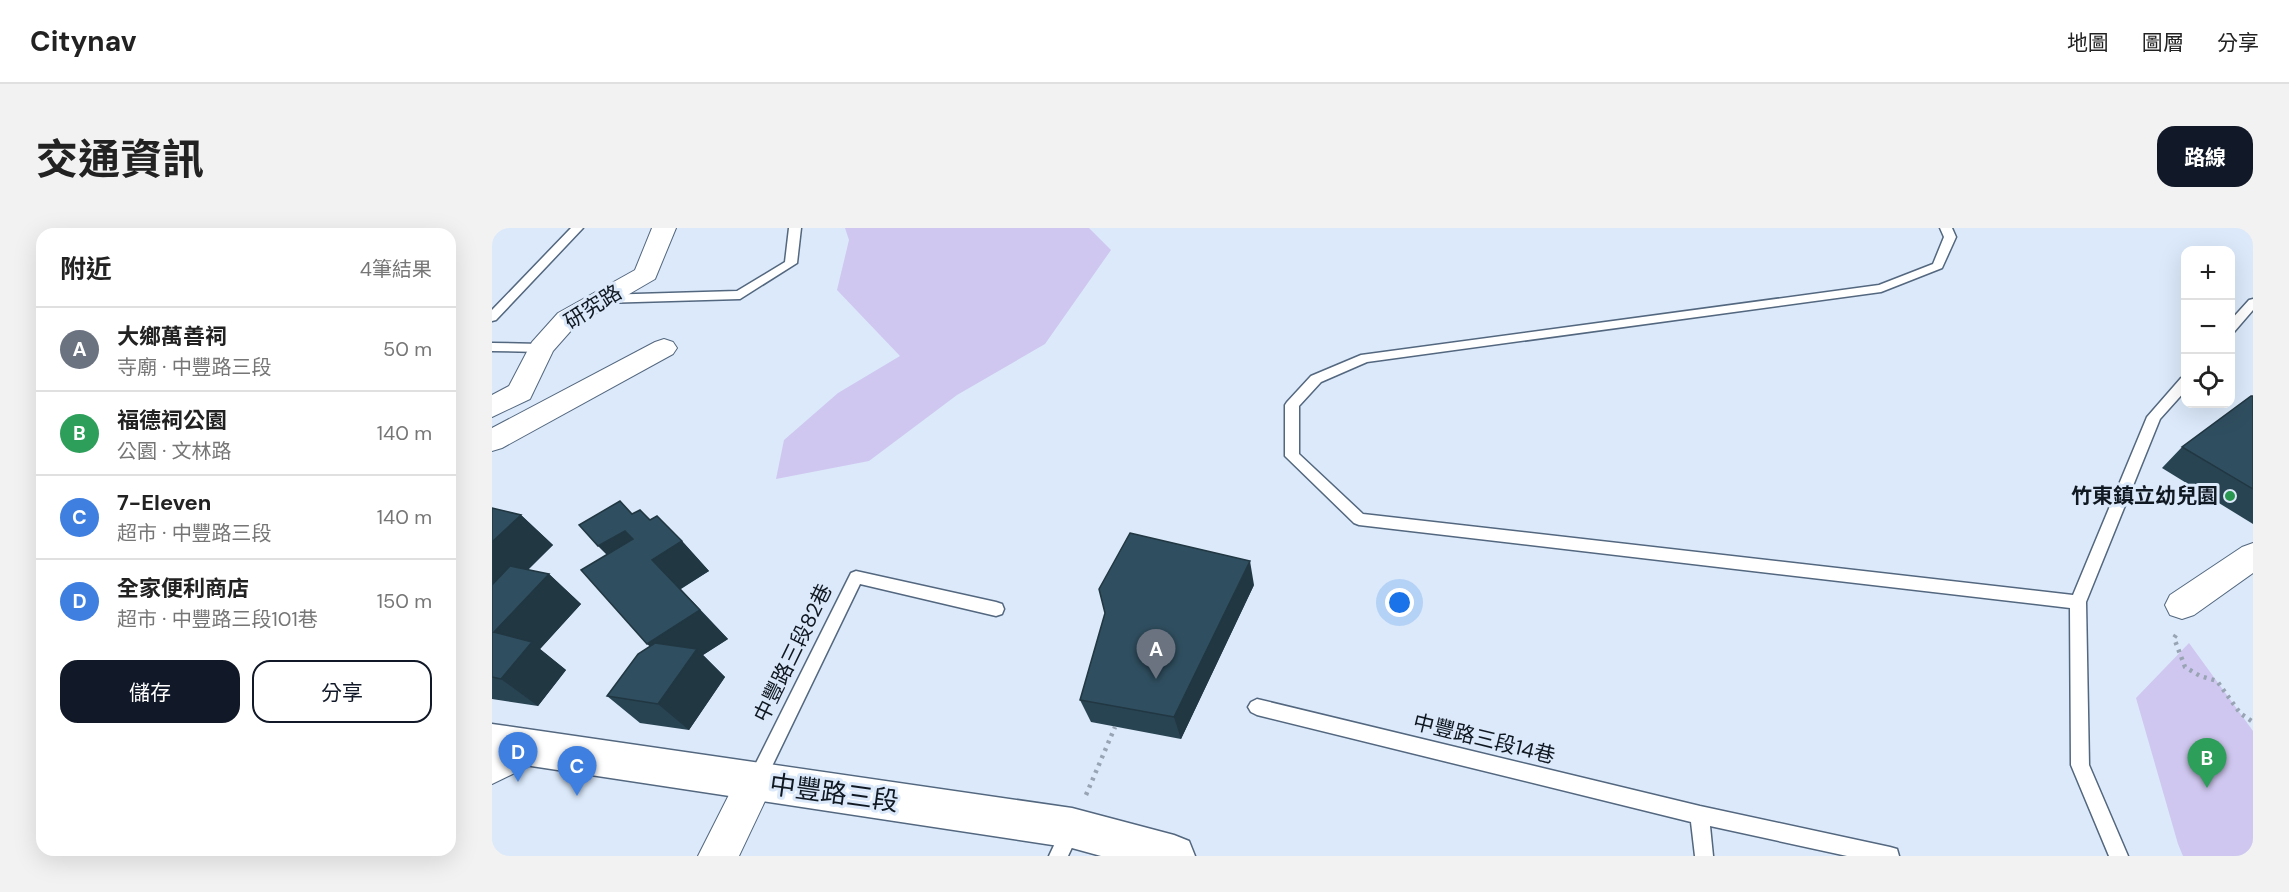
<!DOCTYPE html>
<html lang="zh-TW">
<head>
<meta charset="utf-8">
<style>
  :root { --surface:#fff; --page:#f2f2f2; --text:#222; --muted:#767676; --line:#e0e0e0; --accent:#111827 }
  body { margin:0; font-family:"DM Sans","Noto Sans TC",sans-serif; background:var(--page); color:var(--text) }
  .controls { position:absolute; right:18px; top:18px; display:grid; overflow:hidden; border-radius:12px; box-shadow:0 6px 24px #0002 }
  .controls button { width:54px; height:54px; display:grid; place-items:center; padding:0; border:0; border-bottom:2px solid var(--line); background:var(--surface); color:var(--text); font:30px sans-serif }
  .you { position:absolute; left:908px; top:375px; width:21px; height:21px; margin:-15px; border:4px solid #fff; border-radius:50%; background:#1a73e8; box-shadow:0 0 0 9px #1a73e833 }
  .badge { display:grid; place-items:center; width:39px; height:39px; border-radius:50%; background:var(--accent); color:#fff; font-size:20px; font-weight:700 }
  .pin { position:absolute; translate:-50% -50px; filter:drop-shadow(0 2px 3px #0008) }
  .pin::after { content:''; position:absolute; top:32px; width:21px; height:18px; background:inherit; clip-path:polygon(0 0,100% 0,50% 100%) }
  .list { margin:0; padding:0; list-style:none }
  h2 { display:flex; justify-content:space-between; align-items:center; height:78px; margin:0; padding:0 24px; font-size:26px }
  h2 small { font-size:20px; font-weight:400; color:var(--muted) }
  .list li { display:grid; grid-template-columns:39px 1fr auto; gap:18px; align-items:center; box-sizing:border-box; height:84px; padding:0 24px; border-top:2px solid var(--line) }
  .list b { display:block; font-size:22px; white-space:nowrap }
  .list p { margin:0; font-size:20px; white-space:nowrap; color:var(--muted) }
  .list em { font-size:20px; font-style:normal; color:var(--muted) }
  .actions { display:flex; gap:12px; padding:18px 24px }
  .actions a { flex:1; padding:14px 0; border:2px solid var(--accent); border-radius:18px; text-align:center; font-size:21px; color:var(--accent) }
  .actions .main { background:var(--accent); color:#fff }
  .icon { flex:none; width:33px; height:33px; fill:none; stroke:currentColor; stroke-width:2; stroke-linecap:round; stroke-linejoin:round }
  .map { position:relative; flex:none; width:1761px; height:628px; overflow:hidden; border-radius:18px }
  header { display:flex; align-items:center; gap:36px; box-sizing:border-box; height:84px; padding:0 30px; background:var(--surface); border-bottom:2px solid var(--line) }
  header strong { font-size:28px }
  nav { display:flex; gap:33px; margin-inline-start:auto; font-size:21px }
  .intro { display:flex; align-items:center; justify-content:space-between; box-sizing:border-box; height:144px; padding:0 36px }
  h1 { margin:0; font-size:42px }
  .button { padding:15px 27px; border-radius:18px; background:var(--accent); color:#fff; font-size:21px; font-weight:700 }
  main { display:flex; gap:36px; padding:0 36px }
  aside { flex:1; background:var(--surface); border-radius:18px; box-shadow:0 6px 24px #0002 }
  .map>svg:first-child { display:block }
  .green { fill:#cfc7ef }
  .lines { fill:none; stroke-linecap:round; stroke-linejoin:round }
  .lane-casing { stroke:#53677f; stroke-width:3 }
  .street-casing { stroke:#53677f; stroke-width:2 }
  .primary-casing { stroke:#53677f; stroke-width:3 }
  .path { stroke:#98a4b3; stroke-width:4.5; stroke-dasharray:3 5; stroke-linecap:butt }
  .lane { fill:#fff; fill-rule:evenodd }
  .street { fill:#fff; fill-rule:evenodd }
  .primary { fill:#fff; fill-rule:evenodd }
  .wall { fill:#284352 }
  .shaded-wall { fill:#213742 }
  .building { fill:#2f4e5f; stroke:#213742; stroke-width:1.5 }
  .poi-dot { fill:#2a9750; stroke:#dbe9fa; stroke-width:2 }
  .labels { text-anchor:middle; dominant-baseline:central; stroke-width:6; stroke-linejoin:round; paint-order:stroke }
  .street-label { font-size:21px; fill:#101822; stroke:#dbe9fa }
  .poi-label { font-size:21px; font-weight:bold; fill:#101822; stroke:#dbe9fa; text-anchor:end }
  .near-street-label { font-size:26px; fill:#101822; stroke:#dbe9fa }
</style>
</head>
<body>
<header>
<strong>Citynav</strong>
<nav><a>地圖</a><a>圖層</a><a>分享</a></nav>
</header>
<div class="intro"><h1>交通資訊</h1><a class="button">路線</a></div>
<main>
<aside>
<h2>附近<small>4筆結果</small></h2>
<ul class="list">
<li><span class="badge" style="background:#6b7280">A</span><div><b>大鄉萬善祠</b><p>寺廟 · 中豐路三段</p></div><em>50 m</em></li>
<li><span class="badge" style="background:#2e9e5b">B</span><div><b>福德祠公園</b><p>公園 · 文林路</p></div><em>140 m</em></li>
<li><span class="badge" style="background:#3f7fe0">C</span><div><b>7-Eleven</b><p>超市 · 中豐路三段</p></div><em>140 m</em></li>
<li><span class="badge" style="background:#3f7fe0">D</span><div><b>全家便利商店</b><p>超市 · 中豐路三段101巷</p></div><em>150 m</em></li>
</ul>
<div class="actions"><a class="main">儲存</a><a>分享</a></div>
</aside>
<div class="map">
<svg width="1761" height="628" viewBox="0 0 1761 628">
  <rect width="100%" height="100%" fill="#dbe9fa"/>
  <!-- green -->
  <path class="green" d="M353,0H597L619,22L553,116L465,167L377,233L284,251L292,212L346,165L408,128L345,62L357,12Z
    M1697,415L1761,503V628H1691L1686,616L1644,470Z"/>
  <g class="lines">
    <defs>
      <path id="lane" d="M79,0H91L4,92L0,93V82Z
        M297,0H309L305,35L248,71L110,75L104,71L110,67L245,63L293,34Z
        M1448,0H1460L1464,9L1450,40L1389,64L875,134L829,154L807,178V226L871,286L1581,367L1655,189L1689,150L1694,149V162L1668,191L1594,374L1597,537L1636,628H1617L1579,537L1578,380L867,297L862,295L793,228V177L795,174L819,148L869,127L1387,57L1441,36L1452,9Z
        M1761,71V82L1742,104L1738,105V93L1757,72Z
        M0,115L49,116L55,120L49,124L0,123Z
        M364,343L504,374L510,376L512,381L510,386L504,388L368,356L270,559L264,561L258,559L255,553L359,345Z
        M765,471L1208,578L1398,619L1405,621L1407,628H1355L1218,598L1221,628H1203L1199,594L765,487L759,484L756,479L759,474Z
        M580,591L587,594L589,600L576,628H557L573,594Z"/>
      <path id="street" d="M160,0H184L163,51L84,97L61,123L38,171L0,189V167L17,158L40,114L66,85L143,42Z
        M172,111L181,114L185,120L181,126L10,220L0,223V200L163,114Z
        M1761,315V345L1702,387L1690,391L1678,387L1673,377L1678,367L1750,319Z
        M39,502L52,507L57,519L52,531L0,556V520Z
        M263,536L276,541L282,554L247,628H206L250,541Z"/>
      <path id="primary" d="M0,496L580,580L682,607L697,613L703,628H609L580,620L0,532Z"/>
    </defs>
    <!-- lane casing -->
    <use href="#lane" class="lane-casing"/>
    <!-- street casing -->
    <use href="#street" class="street-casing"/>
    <!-- primary casing -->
    <use href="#primary" class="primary-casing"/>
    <!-- path -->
    <path class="path" d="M1684,407L1682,410L1693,439L1708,448L1725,453L1748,485L1761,494
      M594,567L623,499"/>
    <!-- lane -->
    <use href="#lane" class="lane"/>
    <!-- street -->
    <use href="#street" class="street"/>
    <!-- primary -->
    <use href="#primary" class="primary"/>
  </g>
  <!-- wall -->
  <path class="wall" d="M1761,168V296L1670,240L1690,219Z
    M0,280L29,287L61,317L36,342L57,346L89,376L48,421L74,442L46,478L0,471Z
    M140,286L158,292L190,313L217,343L189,361L236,411L211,427L233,449L197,502L148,495L115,468L158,418L115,327Z
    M762,357L689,511L599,494L588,472Z"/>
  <!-- shaded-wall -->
  <path class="shaded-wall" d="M29,287L61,317L2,374L0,372V314Z
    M133,303L160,332L190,313L217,343L188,361L136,348L106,318Z
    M758,333L762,357L689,511L682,489Z
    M57,346L89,376L48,421L74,442L46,478L9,451L2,404Z
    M208,382L236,411L211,427L233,449L197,502L166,476L186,444L155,416Z"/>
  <!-- building -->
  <path class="building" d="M1759,168H1761V261L1690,219Z
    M128,273L140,286L148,282L158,292L165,288L190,313L160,332L208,382L155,416L89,342L141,311L133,303L106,318L87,297Z
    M0,280L29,287L0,314Z
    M638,305L758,333L682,489L588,472L613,385L607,361Z
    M18,338L57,346L2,404L40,414L9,451L0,449V357Z
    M163,415L205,421L166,476L115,468L146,426Z"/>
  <!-- markers -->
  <circle class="poi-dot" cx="1738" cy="268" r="6"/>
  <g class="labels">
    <!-- street labels -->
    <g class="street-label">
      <text transform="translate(101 79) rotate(-32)">研究路</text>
      <text transform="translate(301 425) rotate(-64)">中豐路三段82巷</text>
      <text transform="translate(992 511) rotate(14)">中豐路三段14巷</text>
    </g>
    <!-- poi labels -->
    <g class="poi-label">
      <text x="1726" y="268">竹東鎮立幼兒園</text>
    </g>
    <!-- near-street labels -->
    <g class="near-street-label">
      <text transform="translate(342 565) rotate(8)">中豐路三段</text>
    </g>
  </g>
</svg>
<div class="controls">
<button>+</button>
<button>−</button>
<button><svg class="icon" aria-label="locate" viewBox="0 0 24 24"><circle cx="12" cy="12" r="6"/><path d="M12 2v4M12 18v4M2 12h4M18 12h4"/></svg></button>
</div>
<div class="you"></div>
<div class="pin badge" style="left:664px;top:451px;background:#6b7280">A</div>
<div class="pin badge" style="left:1715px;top:560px;background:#2e9e5b">B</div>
<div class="pin badge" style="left:85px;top:568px;background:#3f7fe0">C</div>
<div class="pin badge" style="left:26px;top:554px;background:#3f7fe0">D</div>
</div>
</main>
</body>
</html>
